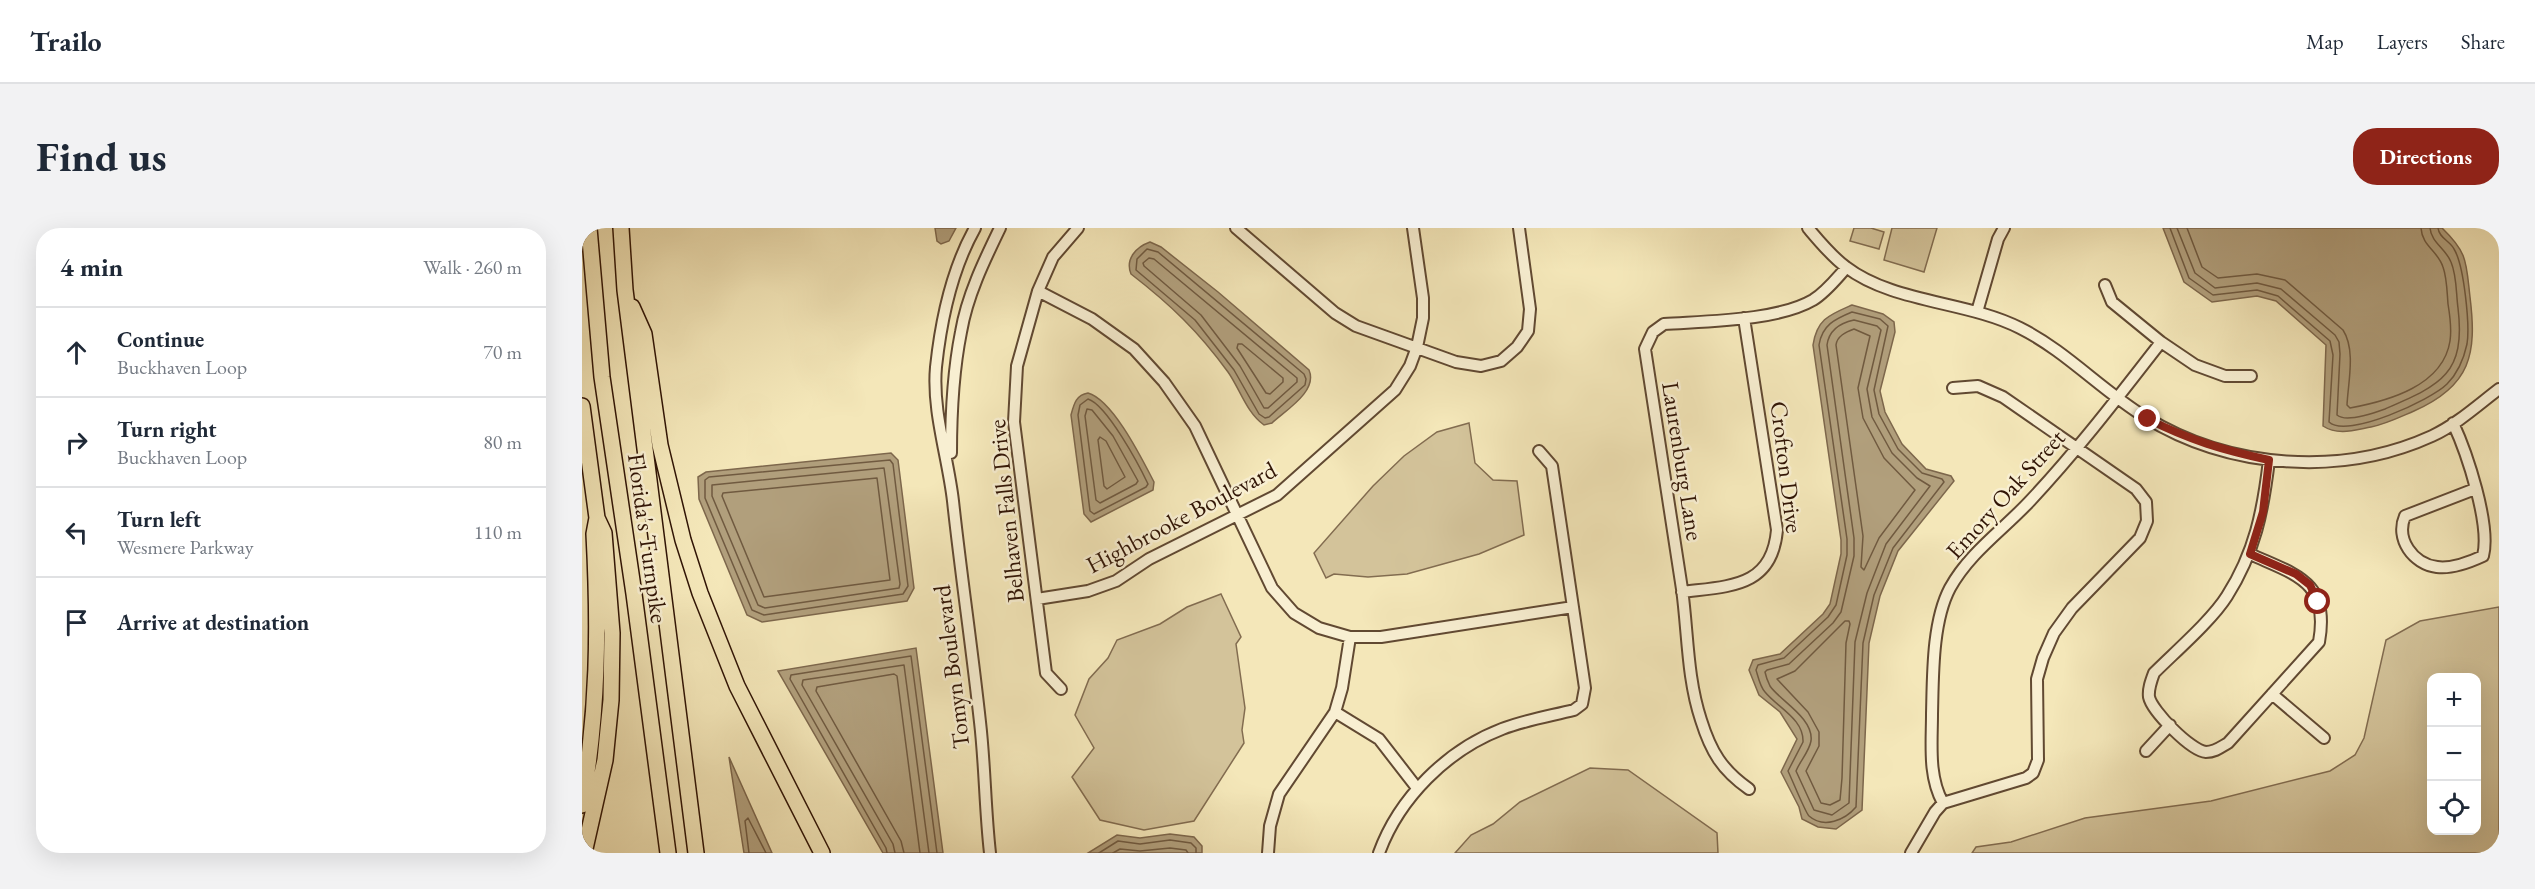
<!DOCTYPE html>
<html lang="en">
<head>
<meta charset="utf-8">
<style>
  :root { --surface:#fff; --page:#f2f2f3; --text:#1f2937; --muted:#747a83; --line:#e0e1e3; --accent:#8f2418 }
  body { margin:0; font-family:"EB Garamond",serif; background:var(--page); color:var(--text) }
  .controls { position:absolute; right:18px; bottom:18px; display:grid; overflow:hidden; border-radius:12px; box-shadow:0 6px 24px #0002 }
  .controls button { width:54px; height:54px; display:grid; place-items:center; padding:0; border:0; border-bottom:2px solid var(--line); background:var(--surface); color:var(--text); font:30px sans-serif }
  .stop { position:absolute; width:18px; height:18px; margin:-14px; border:4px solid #8f2418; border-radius:50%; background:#fff }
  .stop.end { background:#8f2418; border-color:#fff; box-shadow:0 2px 6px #0008 }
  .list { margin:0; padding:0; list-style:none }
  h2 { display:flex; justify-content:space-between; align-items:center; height:78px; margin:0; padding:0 24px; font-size:26px }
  h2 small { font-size:20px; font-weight:400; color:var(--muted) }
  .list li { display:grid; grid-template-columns:39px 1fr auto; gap:18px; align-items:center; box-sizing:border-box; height:90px; padding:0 24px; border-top:2px solid var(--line) }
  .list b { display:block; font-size:22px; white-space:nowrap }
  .list p { margin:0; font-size:20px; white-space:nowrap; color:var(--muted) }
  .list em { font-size:20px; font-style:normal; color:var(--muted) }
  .icon { flex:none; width:33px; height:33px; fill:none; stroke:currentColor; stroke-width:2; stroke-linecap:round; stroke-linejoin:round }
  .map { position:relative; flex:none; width:1917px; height:625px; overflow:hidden; border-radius:24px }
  header { display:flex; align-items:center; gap:36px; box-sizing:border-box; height:84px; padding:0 30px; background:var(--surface); border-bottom:2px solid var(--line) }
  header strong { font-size:28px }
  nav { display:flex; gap:33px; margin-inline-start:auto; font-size:21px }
  .intro { display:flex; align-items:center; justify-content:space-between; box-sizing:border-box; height:144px; padding:0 36px }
  h1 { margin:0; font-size:42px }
  .button { padding:15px 27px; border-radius:24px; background:var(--accent); color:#fff; font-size:21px; font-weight:700 }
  main { display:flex; gap:36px; padding:0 36px }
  aside { flex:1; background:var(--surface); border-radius:24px; box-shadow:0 6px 24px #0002 }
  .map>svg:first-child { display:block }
  .green { fill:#d3c39a; stroke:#826c50; stroke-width:1.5; fill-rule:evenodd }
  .water { fill:#b19f7c; stroke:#7d674c; stroke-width:1.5 }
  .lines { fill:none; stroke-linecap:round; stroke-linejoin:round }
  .shore { stroke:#705a40; stroke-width:1.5 }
  .minor-casing { stroke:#614932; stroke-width:14 }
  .highway-casing { stroke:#301405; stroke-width:18 }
  .minor { stroke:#f8efd2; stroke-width:10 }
  .highway { stroke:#f4e7b9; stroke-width:15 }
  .route { stroke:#8f2418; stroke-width:8 }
  .labels { text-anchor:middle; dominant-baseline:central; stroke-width:5; stroke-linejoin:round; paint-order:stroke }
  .street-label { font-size:24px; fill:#301405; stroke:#f8efd2 }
</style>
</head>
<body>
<header>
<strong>Trailo</strong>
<nav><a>Map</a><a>Layers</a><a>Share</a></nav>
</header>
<div class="intro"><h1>Find us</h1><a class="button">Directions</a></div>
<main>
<aside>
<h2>4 min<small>Walk · 260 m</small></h2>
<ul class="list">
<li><svg class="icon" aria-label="ahead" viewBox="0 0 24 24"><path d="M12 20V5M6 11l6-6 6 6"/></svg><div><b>Continue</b><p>Buckhaven Loop</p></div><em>70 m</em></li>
<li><svg class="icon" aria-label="right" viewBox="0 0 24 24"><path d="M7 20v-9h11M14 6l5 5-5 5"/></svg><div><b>Turn right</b><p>Buckhaven Loop</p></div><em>80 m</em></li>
<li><svg class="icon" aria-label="left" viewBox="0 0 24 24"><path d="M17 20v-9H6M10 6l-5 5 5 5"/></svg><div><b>Turn left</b><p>Wesmere Parkway</p></div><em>110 m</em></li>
<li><svg class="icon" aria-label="arrive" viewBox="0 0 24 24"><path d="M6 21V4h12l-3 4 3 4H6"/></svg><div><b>Arrive at destination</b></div></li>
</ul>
</aside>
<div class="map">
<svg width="1917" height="625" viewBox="0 0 1917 625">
  <rect width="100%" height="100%" fill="#f4e7b9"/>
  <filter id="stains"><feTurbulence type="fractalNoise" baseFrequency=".00333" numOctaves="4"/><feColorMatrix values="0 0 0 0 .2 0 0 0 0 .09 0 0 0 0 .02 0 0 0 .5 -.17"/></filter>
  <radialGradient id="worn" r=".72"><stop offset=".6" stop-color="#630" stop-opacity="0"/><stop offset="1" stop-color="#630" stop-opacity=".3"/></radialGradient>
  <!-- green -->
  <path class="green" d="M1272,0H1289L1302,4L1297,21L1268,13Z
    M1310,0H1355L1342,44L1302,32Z
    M887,195L893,235L911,252L935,253L942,307L897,326L825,346L786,349L752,346L744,350L732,325L791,258L822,228L855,204Z
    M639,366L659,409L654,416L663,480L660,502L662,515L612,593L562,602L518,592L490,549L512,520L493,487L507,451L526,430L535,412L578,396L605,379Z
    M1917,379V625H1390L1394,619L1429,614L1503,590L1629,573L1748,543L1773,527L1782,510L1804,412L1838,393ZM1850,449H1894V602H1850Z
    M1008,540L1046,542L1135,605L1136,625H873L889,607L911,596L938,574Z"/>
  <!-- water -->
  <path class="water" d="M353,0H374L367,13L359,16L355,13Z
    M1581,0H1860C1886,25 1884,34 1888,69C1895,126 1889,158 1832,183C1818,189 1804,196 1789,199C1773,202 1756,208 1741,198L1744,117L1694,73L1675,68L1630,74L1602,54Z
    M568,14L579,19L636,64L727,142C736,163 704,182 690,195L682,197C664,184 658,161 646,144C616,103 589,77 549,46C543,31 554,19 568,14Z
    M1270,77L1301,86L1312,94L1313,104L1298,163L1303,184L1320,216L1344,241L1369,248L1372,253L1316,323L1298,368L1287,415L1280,582L1254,601L1236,599L1220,591L1217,579L1199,544L1215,511L1198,484L1177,467L1167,442L1171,432L1198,426L1241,386L1248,376L1259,326V312L1231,117C1235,91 1247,87 1270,77Z
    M506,165C531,172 560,231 572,254L571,262L509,294L502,286L489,187C492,176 494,167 506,165Z
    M309,225L316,232L332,360L325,373L180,394L165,387L117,271L116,249L124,244Z
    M334,420L361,625H301L196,443Z
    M147,529L190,625H162Z
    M588,606L612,609L620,618V625H506L535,607L558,610Z"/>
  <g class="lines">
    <!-- shore -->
    <path class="shore" d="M1588,0L1607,50L1631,67L1675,62L1696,68L1748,113L1751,127L1747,194C1765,211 1849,172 1865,156C1875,146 1882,130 1885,116C1888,97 1882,37 1872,21C1868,13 1857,10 1856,0
      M1595,0L1613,45L1633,60L1675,55L1699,61L1753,107L1757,114L1758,126L1755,187C1764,195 1792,185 1803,181C1858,157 1884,147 1876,80C1874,66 1875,48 1869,34C1864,21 1849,14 1848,0
      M1605,0L1620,39L1636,50L1675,46L1703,52L1761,102C1774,122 1766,155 1765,177L1768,180C1806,173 1861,158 1868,113C1870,100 1868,88 1866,76C1865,64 1865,50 1861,39C1856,23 1840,18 1839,0
      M565,21L576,24L722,146L724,151L723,157L687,189L683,190L677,186L652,142L613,92L554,42L555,31Z
      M567,30L572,31L715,150V154L686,180H682L658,138L619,87L562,38L561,35Z
      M1270,84L1298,91L1306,98L1292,162L1297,186L1316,221L1340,245L1360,251L1362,254L1311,320L1292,367L1281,415L1274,579C1263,592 1242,601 1227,588C1224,586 1209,549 1206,543L1221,514C1222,491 1196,480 1183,464C1178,459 1176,448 1174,442L1176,437L1202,430L1246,389L1254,377L1265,327V311L1237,117C1240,97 1253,91 1270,84Z
      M1272,92L1295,98L1299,102L1285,161L1290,189L1310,225L1335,250L1348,258L1304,316L1285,365L1273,414L1267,575L1250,587L1232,582L1214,543C1218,533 1227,524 1229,513C1232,490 1197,472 1188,458C1186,454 1184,449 1183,444L1185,442L1207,436L1251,395L1259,384L1272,328V310L1245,117C1247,102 1258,95 1272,92Z
      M1272,101L1288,108L1276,160L1281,190L1302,230L1333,262L1297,310L1282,342L1279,339L1281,308L1254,117C1255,108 1264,104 1272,101Z
      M656,116H660L701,150V154L688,166L684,165L655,120Z
      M506,171C525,177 557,237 566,256L564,259L512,286L508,283L496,187L498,177Z
      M505,181L510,182L531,208L556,253L554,256L518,275L514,272L503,188Z
      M518,209L524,213L543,249L525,261L522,258L516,212Z
      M308,232L311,236L326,358L321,366L182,387L170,382L123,270V252L127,249Z
      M302,240L318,356L317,360L183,380L176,377L130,268V257Z
      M295,250L308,352L182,369L140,268L141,265Z
      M1263,393H1267L1268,396L1264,415L1260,550L1258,572L1248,577L1239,575L1224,543L1237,518V504L1226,484L1195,451L1213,443Z
      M167,625L163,593L166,590L184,625
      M305,625L304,620L208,451L209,447L329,428L355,625
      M313,625L311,616L220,457L221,452L322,437L347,625
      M322,625L319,613L234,463L235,459L312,446L315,448L338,625
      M517,625L536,613L558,616L588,612L609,615L614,620V625
      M531,625L538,621L558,623L588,620L604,622L606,625"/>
    <defs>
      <path id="minor" d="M393,0C370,41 359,92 354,139C350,183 366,229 371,273C379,347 390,420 398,494C403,537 403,581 408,625
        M654,0L753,85L774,98L874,134L899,138L919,133L935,119L946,103L948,81L937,0
        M1226,0C1237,13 1250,29 1264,39C1311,75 1385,73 1438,100C1484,123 1519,162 1563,189C1647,241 1760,249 1850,208C1874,197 1896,177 1917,161
        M1523,57L1530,74L1579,114L1613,137L1643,148H1669
        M456,63L510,91L552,121L582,154L613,198L690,360L712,385L737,400L768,409H799L991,379
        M1395,84L1416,11L1422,0
        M1871,195C1885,225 1909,297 1901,328C1888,334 1869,341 1855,339C1831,336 1813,311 1823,288L1893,261
        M369,225C369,185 371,144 379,104C385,68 402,33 418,0
        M1668,326C1714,347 1748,353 1737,414L1646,515C1639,519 1633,524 1624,524C1609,523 1570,483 1567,469C1566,461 1569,453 1572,445C1593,424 1630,392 1645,368C1673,324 1681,283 1687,232
        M1100,364C1147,358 1190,360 1195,302L1162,90
        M455,371L506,363L534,353L567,331L695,267L813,162L828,138L835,119L841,90V70L831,0
        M479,461L464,445L432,194L435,138L456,63L471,29L496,0
        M1690,466L1742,510
        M753,484L797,511L835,560
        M1564,523L1588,497
        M1167,561C1140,542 1129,524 1119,492C1105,450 1106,405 1100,361C1088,281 1075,201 1063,121L1071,104L1082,96C1124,93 1195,93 1231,72C1244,64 1254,51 1264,40
        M1361,575C1346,548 1350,516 1350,486C1351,448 1350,394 1368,360C1388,324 1421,302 1448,273C1495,223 1537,168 1579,114
        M686,625L688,598L697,566L753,484L760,460L768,409
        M797,625C817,570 865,522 920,501C943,492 968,488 992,482L1000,476L1003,460L970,238L957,223
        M1329,625L1353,584L1361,575L1444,550L1451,545L1456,532L1455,451L1461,430L1472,405L1490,380L1558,310L1565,293L1564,274L1554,261L1421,169L1396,158L1371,160"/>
      <path id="highway" d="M7,0L20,149L52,366L86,625
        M39,0L43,62L114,625
        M50,79L62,106L78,217L101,312L118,365L155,458L240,625
        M0,178L15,290L22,305L30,405L29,472L23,532L2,625
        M0,577C16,483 17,401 12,306L15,290"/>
    </defs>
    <!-- minor casing -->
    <use href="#minor" class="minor-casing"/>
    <!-- highway casing -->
    <use href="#highway" class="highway-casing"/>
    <!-- minor -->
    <use href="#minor" class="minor"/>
    <!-- highway -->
    <use href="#highway" class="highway"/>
  </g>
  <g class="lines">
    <!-- route -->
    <path class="route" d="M1566,191C1607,212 1641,222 1687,232L1681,284L1668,326L1714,346L1728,357L1736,374"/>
  </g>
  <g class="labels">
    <!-- street labels -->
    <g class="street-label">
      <text transform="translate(1101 233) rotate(81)">Laurenburg Lane</text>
      <text transform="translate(1205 239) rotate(83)">Crofton Drive</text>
      <text transform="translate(1423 266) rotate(-48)">Emory Oak Street</text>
      <text transform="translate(424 283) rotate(-96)">Belhaven Falls Drive</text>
      <text transform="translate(599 289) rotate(-28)">Highbrooke Boulevard</text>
      <text transform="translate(66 310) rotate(82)">Florida's Turnpike</text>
      <text transform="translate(369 439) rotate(-97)">Tomyn Boulevard</text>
    </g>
  </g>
  <rect width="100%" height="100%" filter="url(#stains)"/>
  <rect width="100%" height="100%" fill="url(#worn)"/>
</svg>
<div class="controls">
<button>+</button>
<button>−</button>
<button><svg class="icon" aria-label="locate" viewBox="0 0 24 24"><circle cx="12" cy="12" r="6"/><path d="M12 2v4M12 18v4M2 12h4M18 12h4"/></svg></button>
</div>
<div class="stop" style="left:1736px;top:374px"></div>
<div class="stop end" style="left:1566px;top:191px"></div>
</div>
</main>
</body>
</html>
